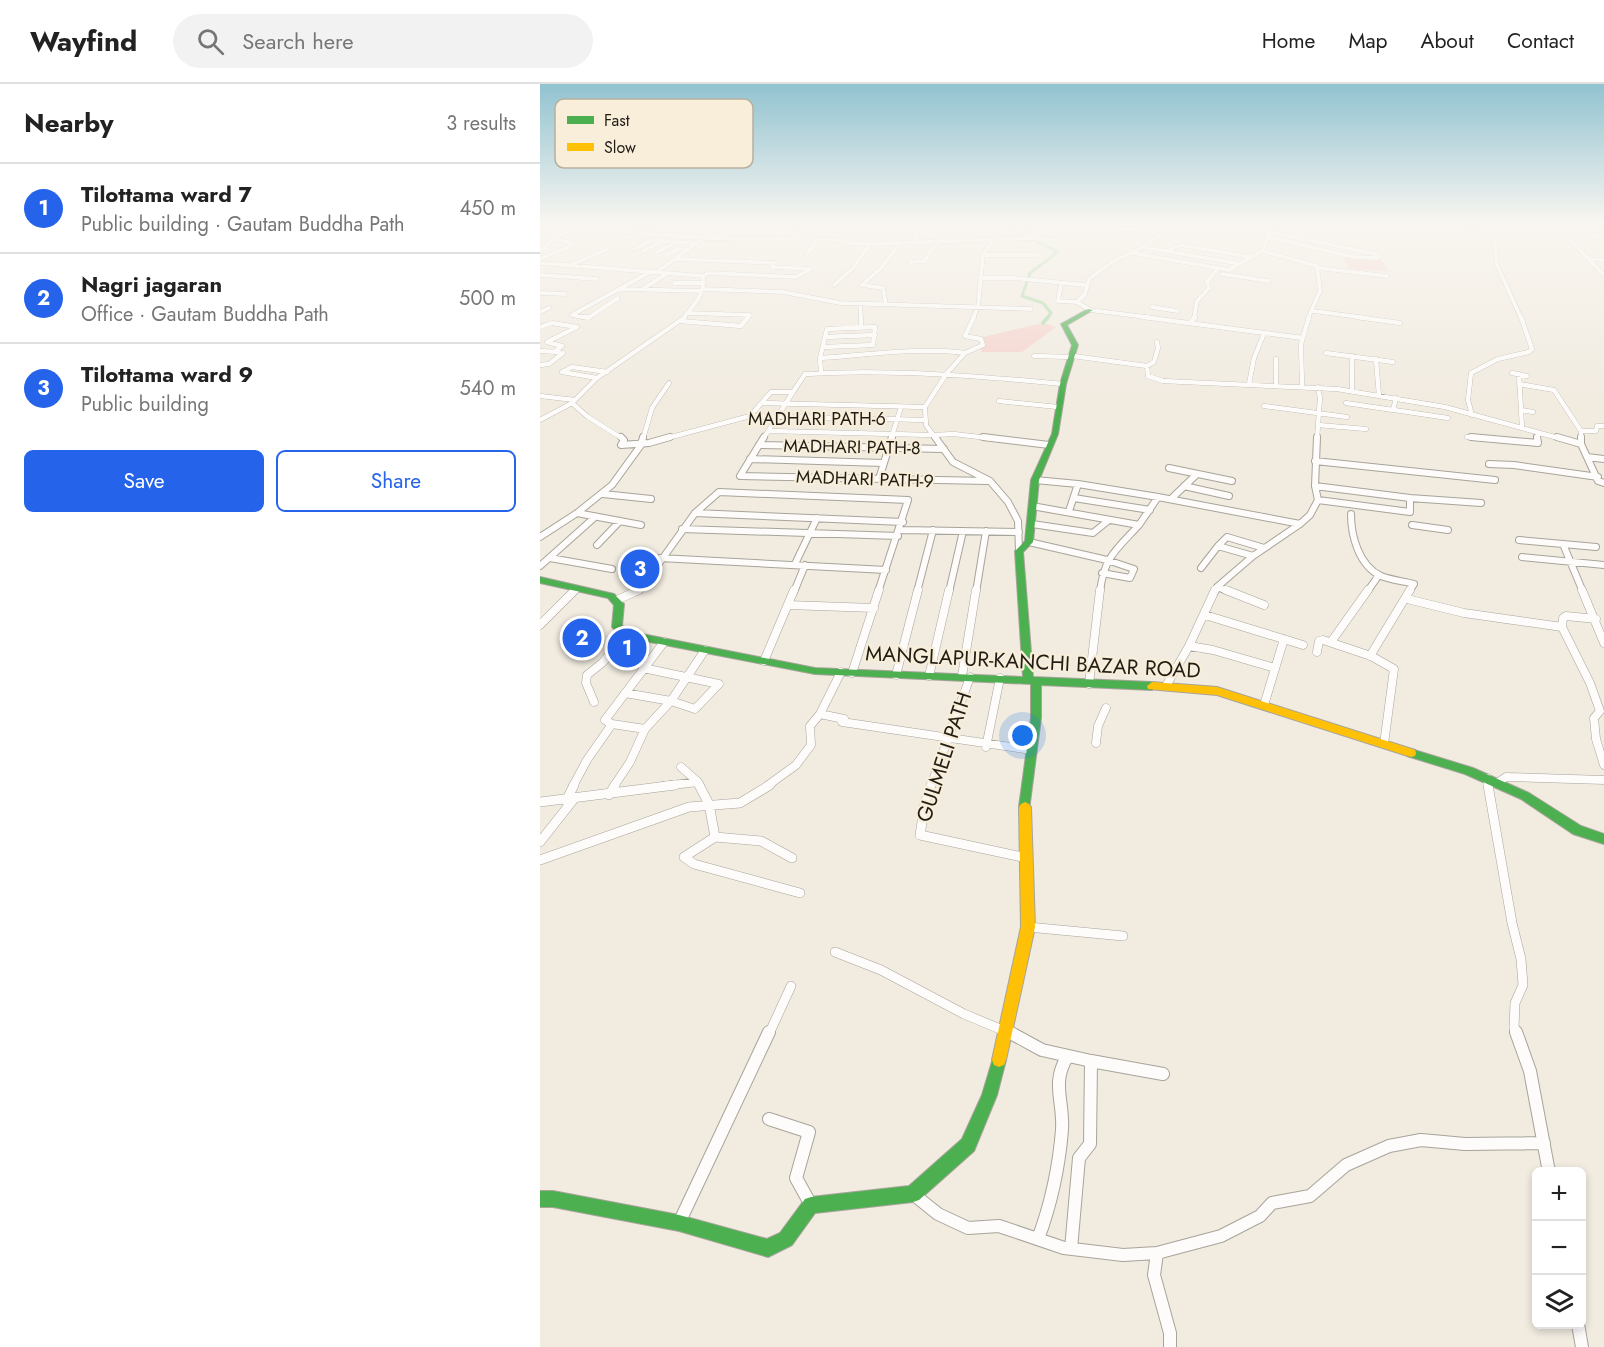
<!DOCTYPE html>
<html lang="en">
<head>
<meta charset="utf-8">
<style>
  :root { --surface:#fff; --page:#f2f2f2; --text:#222; --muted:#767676; --line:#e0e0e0; --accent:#2563eb }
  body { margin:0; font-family:Jost,sans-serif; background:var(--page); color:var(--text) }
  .controls { position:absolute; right:18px; bottom:18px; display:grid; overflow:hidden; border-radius:9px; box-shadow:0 3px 9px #0003 }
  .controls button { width:54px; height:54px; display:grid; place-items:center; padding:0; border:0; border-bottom:2px solid var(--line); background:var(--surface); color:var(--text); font:30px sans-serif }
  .you { position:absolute; left:483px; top:652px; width:21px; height:21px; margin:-15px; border:4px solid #fff; border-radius:50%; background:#1a73e8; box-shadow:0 0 0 9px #1a73e833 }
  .badge { display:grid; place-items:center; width:39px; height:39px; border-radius:50%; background:var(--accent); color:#fff; font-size:20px; font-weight:700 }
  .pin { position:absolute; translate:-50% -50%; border:3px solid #fff; box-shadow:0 2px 6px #0006 }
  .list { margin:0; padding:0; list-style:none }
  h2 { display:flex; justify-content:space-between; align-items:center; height:78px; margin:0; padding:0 24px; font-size:26px }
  h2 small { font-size:20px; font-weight:400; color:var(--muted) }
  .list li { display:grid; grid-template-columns:39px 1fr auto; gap:18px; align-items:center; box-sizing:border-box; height:90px; padding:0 24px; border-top:2px solid var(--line) }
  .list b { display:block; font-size:22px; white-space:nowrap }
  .list p { margin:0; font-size:20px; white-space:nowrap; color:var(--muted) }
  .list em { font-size:20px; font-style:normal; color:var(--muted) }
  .actions { display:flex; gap:12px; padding:18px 24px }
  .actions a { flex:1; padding:14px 0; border:2px solid var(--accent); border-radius:9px; text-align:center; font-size:21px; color:var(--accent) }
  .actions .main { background:var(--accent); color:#fff }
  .icon { flex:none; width:33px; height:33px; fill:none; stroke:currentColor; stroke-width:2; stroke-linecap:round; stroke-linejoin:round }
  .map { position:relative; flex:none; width:1064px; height:1263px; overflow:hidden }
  header { display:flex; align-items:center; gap:36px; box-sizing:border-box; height:84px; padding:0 30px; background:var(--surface); border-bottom:2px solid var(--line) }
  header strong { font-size:28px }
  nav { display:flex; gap:33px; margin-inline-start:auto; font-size:21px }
  .search { width:420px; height:54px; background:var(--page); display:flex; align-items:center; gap:15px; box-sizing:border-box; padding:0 21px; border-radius:33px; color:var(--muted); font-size:22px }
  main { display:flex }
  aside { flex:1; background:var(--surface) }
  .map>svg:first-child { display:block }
  .green { fill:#f5d2cc }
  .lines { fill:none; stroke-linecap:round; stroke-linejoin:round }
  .canal-far1 { stroke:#aedaab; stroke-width:3 }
  .canal { stroke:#aedaab; stroke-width:4 }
  .street-far5-casing { stroke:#a8a49b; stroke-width:4.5 }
  .street-far4-casing { stroke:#a8a49b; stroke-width:5 }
  .street-far3-casing { stroke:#a8a49b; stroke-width:8 }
  .street-far2-casing { stroke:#a8a49b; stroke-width:9 }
  .street-far1-casing { stroke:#a8a49b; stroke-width:10 }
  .street-casing { stroke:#a8a49b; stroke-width:14 }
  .fast-casing { stroke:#a8a49b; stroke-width:2 }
  .slow-casing { stroke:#a8a49b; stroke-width:2 }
  .street-far5 { stroke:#fdfcfa; stroke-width:4 }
  .street-far4 { stroke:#fdfcfa; stroke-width:4.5 }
  .street-far3 { stroke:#fdfcfa; stroke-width:6 }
  .street-far2 { stroke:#fdfcfa; stroke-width:8 }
  .street-far1 { stroke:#fdfcfa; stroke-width:9 }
  .street { stroke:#fdfcfa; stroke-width:12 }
  .fast { fill:#4caf50; fill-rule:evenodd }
  .slow { fill:#ffc107; fill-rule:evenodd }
  .labels { text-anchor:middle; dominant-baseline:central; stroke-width:4.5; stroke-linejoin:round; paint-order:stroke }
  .far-street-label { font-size:18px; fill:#211d16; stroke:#f8eed9 }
  .street-label { font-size:21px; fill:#211d16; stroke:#f8eed9 }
  .key { fill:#f8eed9; stroke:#b8af9e; stroke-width:1.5 }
  .key-label { font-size:16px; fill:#211d16 }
</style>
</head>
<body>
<header>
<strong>Wayfind</strong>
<div class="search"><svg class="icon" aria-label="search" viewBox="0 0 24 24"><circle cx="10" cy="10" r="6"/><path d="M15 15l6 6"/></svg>Search here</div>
<nav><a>Home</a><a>Map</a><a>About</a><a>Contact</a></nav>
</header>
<main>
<aside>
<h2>Nearby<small>3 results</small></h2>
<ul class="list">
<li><span class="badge">1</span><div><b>Tilottama ward 7</b><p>Public building · Gautam Buddha Path</p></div><em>450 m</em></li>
<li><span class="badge">2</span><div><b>Nagri jagaran</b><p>Office · Gautam Buddha Path</p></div><em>500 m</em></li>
<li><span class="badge">3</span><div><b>Tilottama ward 9</b><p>Public building</p></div><em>540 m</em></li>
</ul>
<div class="actions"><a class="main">Save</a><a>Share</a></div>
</aside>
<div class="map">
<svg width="1064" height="1263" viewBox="0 0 1064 1263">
  <rect width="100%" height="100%" fill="#f1ebe0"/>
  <!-- green -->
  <path class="green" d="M803,174H841L848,187L809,185Z
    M503,239L516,243L482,268H442L439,262V254Z"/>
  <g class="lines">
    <!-- canal-far1 -->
    <path class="canal-far1" d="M468,139L478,148L518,168L490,189L482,212L503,219L511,229L507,234
      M923,139L941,149"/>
    <!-- canal -->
    <path class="canal" d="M503,239L508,233"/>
    <defs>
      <path id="street-far5" d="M371,139L378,157
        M477,139V145L492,154
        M575,139L591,141
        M968,139L963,142L967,146L955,159L957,181L981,234
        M1014,139L1064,191
        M0,140L34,144
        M423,140L463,139
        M127,141L175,146
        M1016,141L1064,143
        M1041,143L1050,150L1063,153
        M35,144L163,154L299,156L308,159L330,160L492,154L517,156L526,139
        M729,148L836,170
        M0,151L6,152L0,154
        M728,153L813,173L837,174L840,172
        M492,154L500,141L623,147
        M249,156L271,139
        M603,163L700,180
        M94,165L113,156L157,160
        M0,167C8,164 8,159 14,154C23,146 30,151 39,139
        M103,167L121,158
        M627,167L641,161L710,173
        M722,167L729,151L722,141L725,139
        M117,168L135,159
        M592,169L689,186L722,167L777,182L780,207L768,234
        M267,170L277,156
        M443,171H498
        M126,172L137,165L149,166
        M0,175L35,160L15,155
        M1048,175L1064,176
        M370,178L385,177L391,166L402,157
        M0,179L163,192L168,189L256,193L271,185L232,183L234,179L136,175
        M31,181L68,165
        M778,184L847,192
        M117,188L184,139
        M682,190L729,197
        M0,191L57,195
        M440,194H474L545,201
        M134,199H164
        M521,200L518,217L537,218
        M294,201L313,184L330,160
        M82,205L161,207
        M162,205L243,208L300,219L491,225
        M101,206L128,189
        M0,209L25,210
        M320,220L321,234
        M346,221L343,204L322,201L342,183L360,159
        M612,223L637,227
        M773,227L827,234
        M0,228L9,224
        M149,229L210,231L207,234
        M32,231L110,188
        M32,231L48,234L78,214
        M143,234C153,223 166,208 163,192
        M433,234L438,223L443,171L453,156
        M614,234L550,226L537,218L545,210L549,195L572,178L603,163L636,139
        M654,234L657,217L669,204L667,198L677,185"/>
      <path id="street-far4" d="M42,233H50
        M321,233V243
        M603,233L763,254
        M816,233L860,239
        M140,237L201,242L208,233
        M651,238L655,233
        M0,243L12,239L37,243L7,258L22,262L14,268
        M285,253L335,251
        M0,267L19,268
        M786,269L853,278
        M494,272L532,273
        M533,272L607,282L608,292L623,297L797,305L905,323L1022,355
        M812,272V307
        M280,274C328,271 377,263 425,269
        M736,275V301
        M836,275L839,312
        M0,281L9,280L23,269
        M607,282L614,278L618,264L617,258
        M281,289L280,274L287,245L335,243L333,261L283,263
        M972,289L987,292
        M979,290L982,343
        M57,294L22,288L32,283L67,288
        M709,300L714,274L723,252
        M979,300L1014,306L1041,347V355
        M762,302L761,260L769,233
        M0,312L35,316
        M459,317L518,323
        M32,319L48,333L83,355
        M221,319L385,323
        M806,319L853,326L856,314
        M724,322L807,333
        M854,326L908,334
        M981,326L993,328
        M932,331L928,316L931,289L958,275L989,268L992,265L981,233
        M210,332L231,308H253L265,290C352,285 437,292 523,300
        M0,336L32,319L57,294L145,233
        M778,341L826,345
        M229,347L392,351
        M1041,347H1056L1057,342H1064
        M997,348L998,355
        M393,351L414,350L456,355
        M927,353L949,355
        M103,355L112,324L129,299
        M124,355L210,332L386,336
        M223,355L253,308
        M351,355L361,323
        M396,355L386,341L385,323L407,289L425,269L443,261L441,255L425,252L434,233
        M777,355L780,314L778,303"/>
      <path id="street-far3" d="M81,353L84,356L81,361L109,359L130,353
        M224,353L200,392L448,397
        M395,353L413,378L450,397L468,418L478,437L479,467
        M443,353L509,361
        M931,353L998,359L997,353
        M1017,353L1041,360
        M1041,353V360L1058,397L1064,399
        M219,361L404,365
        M1047,373L1064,375
        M210,375L343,379
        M775,377L955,396
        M949,380L974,381L1058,393
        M629,384L692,397
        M339,395L352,353
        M644,402L689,412
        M775,402L870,414V428L778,416
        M63,410L111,415
        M618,413L760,440
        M534,414L610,426
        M632,414L657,390
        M870,414L941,419
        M492,422L599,441L618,413L538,400L495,396
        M529,427L538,400
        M37,429L101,441
        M155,429L363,438
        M811,430C811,452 819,482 841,492C851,496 863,497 874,500L869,508
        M492,440L553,449L569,436
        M872,441L908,446
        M142,445L358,452
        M360,446L479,448
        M0,453L37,429L72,401L101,361L103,353
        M979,456L1056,463
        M489,458L567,476L594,485L590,494L562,489
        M1023,460L1043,508
        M57,461L80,437
        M713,472L678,462L687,453L724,464
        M982,473L1064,481
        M10,474L72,485
        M120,474L346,486
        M255,480L277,434
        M0,482L55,433
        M661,484L678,462
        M677,503L690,508
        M33,508L36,505
        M96,508L100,506L155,429L179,408L368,416L338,508
        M254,508L265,481
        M377,508L393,446
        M409,508L423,447
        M436,508L446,447
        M560,508C564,473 576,466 599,441
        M675,508L677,503L713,472L760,440L770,431L778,416L775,402L777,353
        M827,508L839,491"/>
      <path id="street-far2" d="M686,506L724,521
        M1042,506L1064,559
        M867,515L924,529L1022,543L1023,534L1026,532L1056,535
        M77,516L99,506
        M248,521L334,524
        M665,531L763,561
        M0,541L35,506
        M1022,543L1050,599L1060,627L1054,634L1056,655L1064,681
        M791,558L828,506
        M649,562L673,566L735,584
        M777,568L779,557L783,556L831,572L854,585L844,660
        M830,572L870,506
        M224,577L254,506
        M312,589L339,506
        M356,591L378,506
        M389,592L409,506
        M422,592L436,506
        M549,600L560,506
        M626,602L649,562L675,506
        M85,609L131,617L155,625L179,600L103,584
        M54,618L46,599L47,591L62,579L88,550
        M724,621L744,555
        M280,630L304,635L302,638L491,666
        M72,640L105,645
        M556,659L558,642L566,624
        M446,663L460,594
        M141,683L158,698
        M947,694L948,702
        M957,699L966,693L1064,696
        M33,702L47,676L72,640L65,636L124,558
        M74,702L90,678L105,645L131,617L165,566
        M123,702L158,698L160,702
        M227,702L256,681L271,661L270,642L280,630L301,588
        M391,702L430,593"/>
      <path id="street-far1" d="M159,701L169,720L175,753L144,773L154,780L260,809
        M391,701L385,719L380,751L487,774
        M948,701L972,839L981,875L983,901L975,919L974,944L976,950
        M69,711L75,701
        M26,717L34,701
        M0,718L135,701
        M175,753L221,757L252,774
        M0,758L33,716
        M0,776L149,723L200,719L230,701
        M488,843L583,852
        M295,868L341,886L424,930L472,950
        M229,950L251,902"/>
      <path id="street" d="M469,948L502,966L551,977L550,1060L539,1074L531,1165
        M976,948L990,987L1009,1088
        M551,977L623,990
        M229,1035L269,1048L256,1094L271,1121
        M373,1110L398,1130L428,1144L459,1142L524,1164L583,1171L617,1169L681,1152L720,1132L732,1119L770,1112L806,1081L849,1062L881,1056L925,1060L1004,1059
        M139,1139L229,948
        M498,1155C511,1120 519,1083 522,1046C524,1017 511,1000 527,973
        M617,1169L614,1191L630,1249V1263
        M1038,1240L1042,1263"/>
      <path id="fast" d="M548,225L553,226L527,241L538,261L526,300L518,350L499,396L493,458L483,468L493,593L612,598L617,602L612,606L501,601V634L489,726L485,728L481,726L479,723L491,634V600L275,590L94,555L74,545L72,543L74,521L68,514L0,499V493L74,510L84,520L82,542L97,549L275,584L483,593L475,467L485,457L491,396L512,350L520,300L532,261L521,240Z
        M871,665L933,684L989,709L1041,742L1064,750V760L1033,750L981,715L925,690L867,672L866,669L867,666Z
        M459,969L464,971L466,976L457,1011L434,1067L379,1116L373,1118L275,1129L252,1161L228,1173L139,1147L13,1123H0V1107H13L139,1131L227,1155L240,1149L265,1115L271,1113L369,1102L422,1055L442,1011L454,971Z"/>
      <path id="slow" d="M612,598L677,603L875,666L876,669L875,672L871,673L677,611L608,605L607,602Z
        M485,718L489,720L491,723L495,843L466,976L464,981L459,983L454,981L452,976L481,843L479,723L481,720Z"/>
    </defs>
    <!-- street-far5 casing -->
    <use href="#street-far5" class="street-far5-casing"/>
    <!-- street-far4 casing -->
    <use href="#street-far4" class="street-far4-casing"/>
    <!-- street-far3 casing -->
    <use href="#street-far3" class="street-far3-casing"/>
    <!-- street-far2 casing -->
    <use href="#street-far2" class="street-far2-casing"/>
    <!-- street-far1 casing -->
    <use href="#street-far1" class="street-far1-casing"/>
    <!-- street casing -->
    <use href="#street" class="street-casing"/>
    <!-- fast casing -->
    <use href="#fast" class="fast-casing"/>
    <!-- slow casing -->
    <use href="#slow" class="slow-casing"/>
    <!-- street-far5 -->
    <use href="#street-far5" class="street-far5"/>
    <!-- street-far4 -->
    <use href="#street-far4" class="street-far4"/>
    <!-- street-far3 -->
    <use href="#street-far3" class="street-far3"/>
    <!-- street-far2 -->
    <use href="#street-far2" class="street-far2"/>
    <!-- street-far1 -->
    <use href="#street-far1" class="street-far1"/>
    <!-- street -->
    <use href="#street" class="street"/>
    <!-- fast -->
    <use href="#fast" class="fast"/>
    <!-- slow -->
    <use href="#slow" class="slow"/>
  </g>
  <!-- sky -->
  <linearGradient id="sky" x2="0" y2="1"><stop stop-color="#91c3d0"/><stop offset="0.44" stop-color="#f9f6f1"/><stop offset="1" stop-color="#f9f6f1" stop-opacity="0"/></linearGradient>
  <rect width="1064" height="316" fill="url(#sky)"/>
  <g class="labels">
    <!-- far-street labels -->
    <g class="far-street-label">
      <text x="277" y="335">MADHARI PATH-6</text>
      <text transform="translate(312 363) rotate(1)">MADHARI PATH-8</text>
      <text transform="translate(325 395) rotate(2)">MADHARI PATH-9</text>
    </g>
    <!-- street labels -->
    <g class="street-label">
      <text transform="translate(493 578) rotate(3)">MANGLAPUR-KANCHI BAZAR ROAD</text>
      <text transform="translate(404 673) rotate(-72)">GULMELI PATH</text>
    </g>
  </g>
  <!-- legend -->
  <rect x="15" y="15" width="198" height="69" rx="9" class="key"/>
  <rect x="27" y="32" width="27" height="8" fill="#4caf50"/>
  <rect x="27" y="59" width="27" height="8" fill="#ffc107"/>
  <g class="key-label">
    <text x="64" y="42">Fast</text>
    <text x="64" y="69">Slow</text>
  </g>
</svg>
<div class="controls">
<button>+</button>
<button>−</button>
<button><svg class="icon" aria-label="layers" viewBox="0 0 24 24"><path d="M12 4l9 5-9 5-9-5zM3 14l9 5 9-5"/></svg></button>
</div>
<div class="you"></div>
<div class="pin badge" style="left:87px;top:564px">1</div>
<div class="pin badge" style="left:42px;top:554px">2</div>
<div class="pin badge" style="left:100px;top:485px">3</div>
</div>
</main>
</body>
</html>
